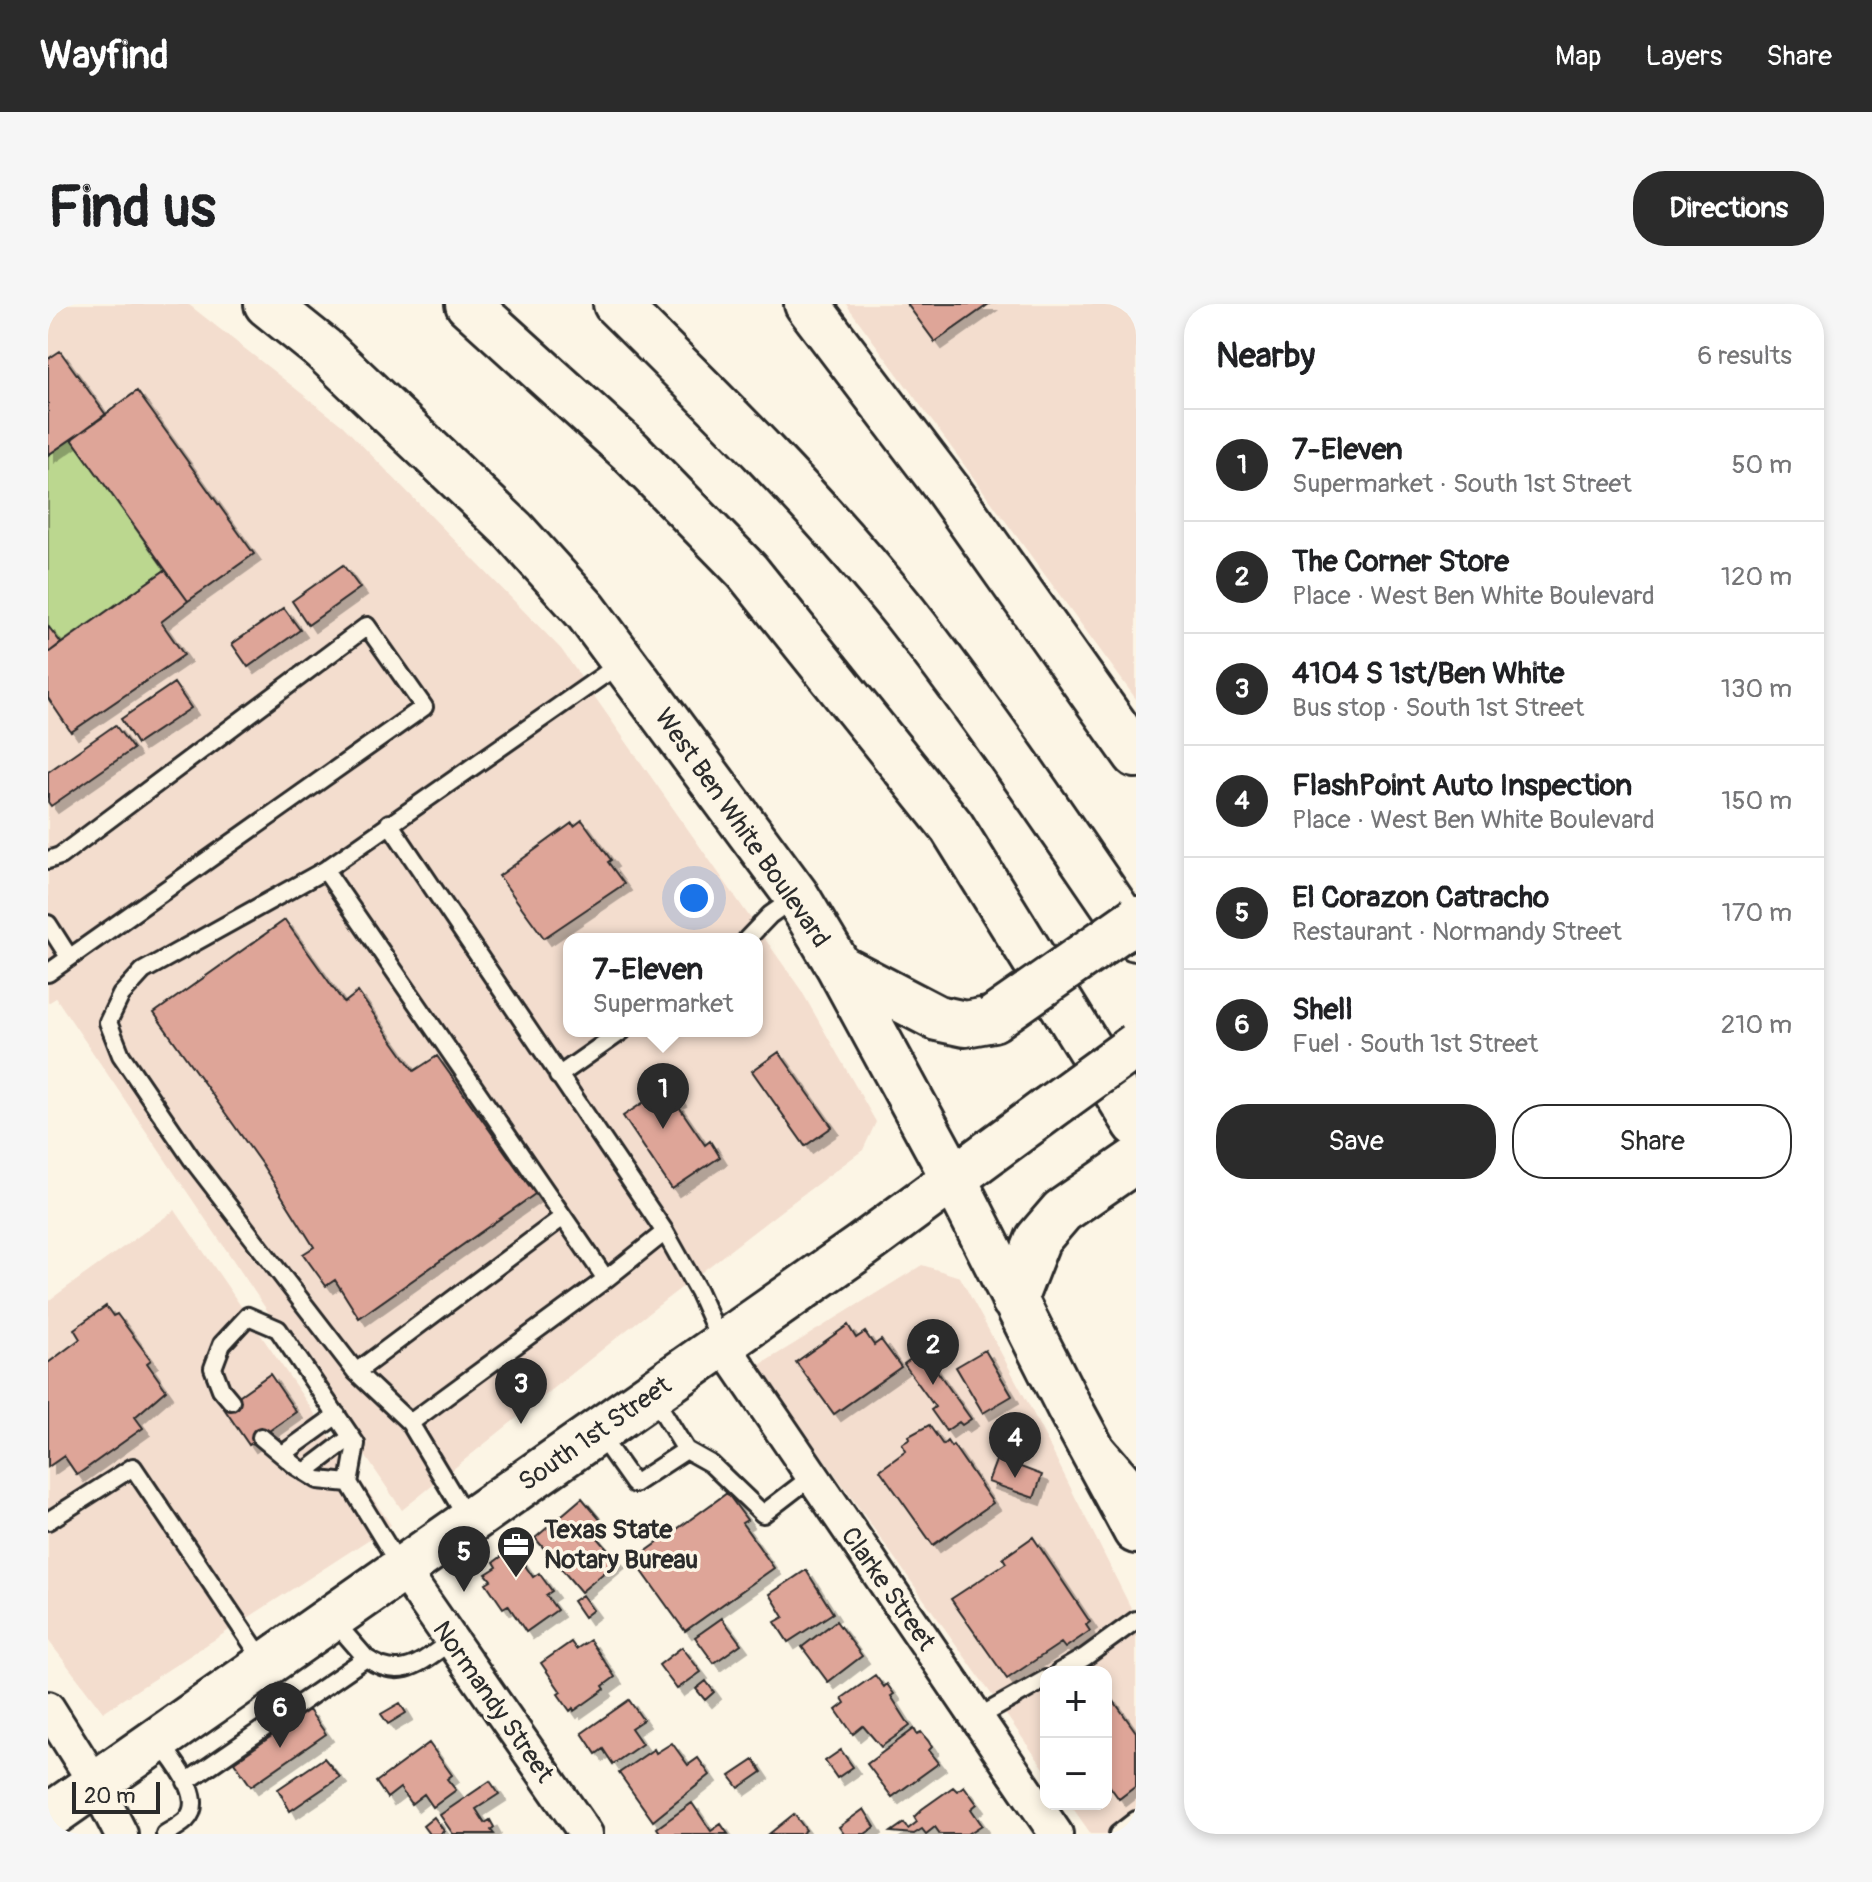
<!DOCTYPE html>
<html lang="en">
<head>
<meta charset="utf-8">
<style>
  :root { --surface:#fff; --page:#f6f6f6; --text:#202124; --muted:#757577; --line:#e0e0e0; --accent:#2b2b2b }
  body { margin:0; font-family:Pangolin,sans-serif; background:var(--page); color:var(--text) }
  .controls { position:absolute; right:24px; bottom:24px; display:grid; overflow:hidden; border-radius:16px; box-shadow:0 4px 12px #0003 }
  .controls button { width:72px; height:72px; display:grid; place-items:center; padding:0; border:0; border-bottom:2px solid var(--line); background:var(--surface); color:var(--text); font:40px sans-serif }
  .scale { position:absolute; left:24px; bottom:20px; width:88px; box-sizing:border-box; padding-left:8px; border:4px solid #2b2b2b; border-top:0; font-size:22px; line-height:28px; white-space:nowrap; color:#2b2b2b; -webkit-text-stroke:6px #fcf5e5; paint-order:stroke }
  .you { position:absolute; left:646px; top:594px; width:28px; height:28px; margin:-20px; border:6px solid #fff; border-radius:50%; background:#1a73e8; box-shadow:0 0 0 12px #1a73e833 }
  .badge { display:grid; place-items:center; width:52px; height:52px; border-radius:50%; background:var(--accent); color:#fff; font-size:26px; font-weight:700 }
  .pin { position:absolute; translate:-50% -66px; filter:drop-shadow(0 2px 4px #0008) }
  .pin::after { content:''; position:absolute; top:42px; width:28px; height:24px; background:inherit; clip-path:polygon(0 0,100% 0,50% 100%) }
  .popup { position:absolute; left:515px; top:629px; width:200px; height:104px; box-sizing:border-box; display:grid; place-content:center; border-radius:16px; background:var(--surface); filter:drop-shadow(0 2px 6px #0005); font-size:26px; white-space:nowrap; color:var(--muted) }
  .popup b { font-size:30px; color:var(--text) }
  .popup::after { content:''; position:absolute; left:50%; top:100%; margin-left:-16px; border:16px solid transparent; border-top-color:var(--surface) }
  .list { margin:0; padding:0; list-style:none }
  h2 { display:flex; justify-content:space-between; align-items:center; height:104px; margin:0; padding:0 32px; font-size:34px }
  h2 small { font-size:26px; font-weight:400; color:var(--muted) }
  .list li { display:grid; grid-template-columns:52px 1fr auto; gap:24px; align-items:center; box-sizing:border-box; height:112px; padding:0 32px; border-top:2px solid var(--line) }
  .list b { display:block; font-size:30px; white-space:nowrap }
  .list p { margin:0; font-size:26px; white-space:nowrap; color:var(--muted) }
  .list em { font-size:26px; font-style:normal; color:var(--muted) }
  .actions { display:flex; gap:16px; padding:24px 32px }
  .actions a { flex:1; padding:18px 0; border:2px solid var(--accent); border-radius:32px; text-align:center; font-size:28px; color:var(--accent) }
  .actions .main { background:var(--accent); color:#fff }
  .map { position:relative; flex:none; width:1088px; height:1530px; overflow:hidden; border-radius:32px }
  header { display:flex; align-items:center; gap:48px; box-sizing:border-box; height:112px; padding:0 40px; background:var(--accent); color:#fff }
  header strong { font-size:38px }
  nav { display:flex; gap:44px; margin-inline-start:auto; font-size:28px }
  .intro { display:flex; align-items:center; justify-content:space-between; box-sizing:border-box; height:192px; padding:0 48px }
  h1 { margin:0; font-size:56px }
  .button { padding:20px 36px; border-radius:32px; background:var(--accent); color:#fff; font-size:28px; font-weight:700 }
  main { display:flex; gap:48px; padding:0 48px }
  aside { flex:1; background:var(--surface); border-radius:32px; box-shadow:0 4px 12px #0003 }
  .map>svg:first-child { display:block }
  .built { fill:#f3ddce; fill-rule:evenodd }
  .green { fill:#bbd78f; stroke:#73815d; stroke-width:2 }
  .building { fill:#dea598; stroke:#2b2b2b; stroke-width:2; filter:url(#shadow) }
  .lines { fill:none; stroke-linecap:round; stroke-linejoin:round }
  .lane-casing { stroke:#2b2b2b; stroke-width:22 }
  .street-casing { stroke:#2b2b2b; stroke-width:38 }
  .secondary-casing { stroke:#2b2b2b; stroke-width:50 }
  .highway-casing { stroke:#2b2b2b; stroke-width:50 }
  .lane { stroke:#fcf5e5; stroke-width:16 }
  .street { stroke:#fcf5e5; stroke-width:32 }
  .secondary { stroke:#fcf5e5; stroke-width:44 }
  .highway { stroke:#fcf5e5; stroke-width:44 }
  .secondary-bridge-casing { stroke:#2b2b2b; stroke-width:50; stroke-linecap:butt }
  .secondary-bridge { stroke:#fcf5e5; stroke-width:44 }
  .labels { text-anchor:middle; dominant-baseline:central; stroke-width:7; stroke-linejoin:round; paint-order:stroke }
  .street-label { font-size:26px; fill:#2b2b2b; stroke:#fcf5e5 }
  .poi-label { font-size:26px; font-weight:bold; fill:#2b2b2b; stroke:#fcf5e5; text-anchor:start }
</style>
</head>
<body>
<header>
<strong>Wayfind</strong>
<nav><a>Map</a><a>Layers</a><a>Share</a></nav>
</header>
<div class="intro"><h1>Find us</h1><a class="button">Directions</a></div>
<main>
<div class="map">
<svg width="1088" height="1530" viewBox="0 0 1088 1530">
  <defs>
    <filter id="shadow"><feDropShadow dx="7" dy="7" stdDeviation="0" flood-color="#0004"/></filter>
  </defs>
  <rect width="100%" height="100%" fill="#fcf5e5"/>
  <filter id="ink" filterUnits="userSpaceOnUse"><feTurbulence type="fractalNoise" baseFrequency=".0125" numOctaves="2"/><feDisplacementMap in="SourceGraphic" scale="16" xChannelSelector="R" yChannelSelector="G"/><feConvolveMatrix kernelMatrix="1 2 1 2 8 2 1 2 1" color-interpolation-filters="sRGB"/></filter>
  <g filter="url(#ink)">
    <!-- built -->
    <path class="built" d="M0,0H140L295,122L513,345L753,686L828,818L815,846L734,906L576,1028L354,1206L8,694L0,699ZM521,635H709V727H521Z
      M798,0H1088V395Z
      M127,906L343,1221L55,1408L0,1336V997Z
      M874,961L912,973L980,1099L1088,1314V1530H1043L1022,1500H1058V1368H998V1467L710,1062Z"/>
    <!-- green -->
    <path class="green" d="M24,135L117,266L13,339L0,322V151Z"/>
    <!-- building -->
    <path class="building" d="M859,0H941L887,38Z
      M12,47L58,111L0,151V55Z
      M89,87L206,250L140,297L24,135Z
      M295,261L312,284L260,321L244,297Z
      M117,266L140,297L113,318L136,351L23,428L0,394V349Z
      M236,304L252,326L200,363L184,340Z
      M0,322L13,339L0,349Z
      M126,379L143,404L89,440L73,415Z
      M67,421L85,445L3,502L0,498V468Z
      M534,516L563,556L560,558L576,580L496,634L451,572L524,519L526,522Z
      M237,616L296,699L310,688L366,767L389,752L487,890L311,1014L287,976L278,982L255,950L266,943L215,862L106,709Z
      M731,748L784,823L757,842L704,767Z
      M622,781L631,795L627,797L657,841L662,837L672,853L624,885L575,812Z
      M58,1002L65,1012L69,1010L103,1056L99,1059L118,1086L87,1113L95,1124L29,1171L16,1152L0,1163V1059L32,1035L26,1025Z
      M800,1021L808,1034L817,1028L826,1041L833,1036L853,1063L786,1110L748,1058Z
      M872,1043L923,1115L914,1121L911,1118L898,1127L883,1106L887,1103L856,1060L864,1054L862,1050Z
      M937,1046L964,1092L935,1109L908,1063Z
      M222,1070L248,1108L201,1141L175,1103Z
      M881,1121L895,1141L899,1137L903,1143L905,1141L945,1199L885,1241L832,1166L858,1147L854,1140L862,1135L861,1132Z
      M949,1154L994,1171L986,1194L940,1178Z
      M679,1189L699,1216L694,1219L726,1264L637,1327L586,1256Z
      M534,1194L554,1218L544,1227L570,1257L533,1288L487,1234Z
      M985,1233L1042,1318L1038,1321L1042,1327L1017,1344L1013,1339L959,1375L903,1295L958,1259L955,1254Z
      M465,1244L485,1273L491,1269L504,1287L498,1291L509,1306L478,1328L460,1301L455,1304L438,1279L443,1276L438,1270L449,1263L446,1258Z
      M758,1266L785,1309L740,1338L727,1318L736,1313L722,1290Z
      M534,1291L545,1306L536,1313L525,1297Z
      M674,1314L693,1340L666,1359L647,1333Z
      M788,1317L814,1352L780,1378L754,1343Z
      M542,1336L567,1373L555,1382L557,1385L526,1407L525,1404L522,1407L510,1390L513,1388L493,1359L523,1338L528,1345Z
      M634,1343L653,1368L629,1385L611,1361Z
      M827,1371L836,1383L839,1380L846,1390L843,1392L862,1422L833,1443L815,1422L805,1430L788,1406L797,1399L794,1394Z
      M658,1377L666,1388L657,1396L648,1385Z
      M1063,1393L1088,1428V1482L1071,1495L1058,1477V1397Z
      M581,1396L595,1416L583,1424L594,1440L565,1460L555,1445L548,1450L534,1429Z
      M352,1399L358,1409L340,1420L333,1410Z
      M261,1406L278,1430L203,1482L186,1458Z
      M866,1425L869,1430L873,1428L881,1438L884,1443L881,1446L891,1459L844,1493L819,1460Z
      M381,1439L404,1471L399,1475L408,1486L385,1503L376,1490L363,1500L352,1484L339,1494L328,1478Z
      M624,1439L640,1461L650,1454L662,1471L605,1517L571,1469L606,1445L608,1449Z
      M793,1446L805,1463L789,1474L777,1457Z
      M276,1454L292,1473L242,1507L230,1485Z
      M706,1456L714,1468L691,1484L682,1472Z
      M442,1477L451,1490L428,1505L437,1519L442,1516L446,1523L443,1526L446,1530H405L392,1511Z
      M916,1482L929,1500L923,1505L934,1521L920,1530H892L887,1523L878,1530L874,1525L866,1530L843,1528L856,1519L860,1525L869,1518L866,1513L874,1505L905,1483L909,1487Z
      M644,1499L663,1527L673,1520L680,1530H613L609,1524Z
      M816,1505L827,1523L817,1530H796L791,1523Z
      M746,1510L758,1526L753,1530H721Z
      M386,1513L396,1527L392,1530H381L375,1522Z"/>
    <g class="lines">
      <defs>
        <path id="lane" d="M341,519L617,928L650,987L673,1038
          M0,556L12,552L319,322L376,403L0,669
          M277,566L95,667L73,691L60,718L73,751L144,855L308,1068
          M0,620L21,653
          M699,635L722,611L746,594
          M510,772L574,727
          M558,975L617,928
          M183,1097L173,1085L165,1064L174,1040L200,1012L230,1025L308,1140L301,1179L270,1176L249,1163L213,1133
          M362,1119L308,1068L515,913
          M550,1129L586,1180L638,1146L605,1092
          M638,1146L663,1160L715,1210L763,1173
          M235,1150L289,1111
          M257,1168L303,1133
          M301,1179L353,1264
          M420,1216L362,1119L558,975L277,566L573,359
          M0,1217L85,1163L217,1359
          M285,1316L318,1354
          M1011,1368L1037,1353L1088,1316
          M929,1414L998,1375
          M112,1438C124,1456 160,1494 138,1516C133,1521 124,1526 117,1530
          M138,1478L318,1354C353,1378 372,1359 402,1338
          M1070,1530L1088,1516"/>
        <path id="street" d="M674,1039L1008,1530
          M354,1265L538,1530
          M0,1404L47,1479L73,1530"/>
        <path id="secondary" d="M219,0L275,45L466,227L538,307L748,591L791,663L905,873L1021,1103L1088,1227
          M759,0L900,186L1088,451
          M791,663L889,714L917,720L945,715
          M966,996L990,935L1014,907L1088,856
          M0,1513L814,942L1000,805"/>
        <path id="highway" d="M420,0L582,147L699,267L904,523L1088,820
          M568,0C668,99 769,199 857,309C939,414 1013,524 1088,634
          M1048,1151L1088,1197"/>
      </defs>
      <!-- lane casing -->
      <use href="#lane" class="lane-casing"/>
      <!-- street casing -->
      <use href="#street" class="street-casing"/>
      <!-- secondary casing -->
      <use href="#secondary" class="secondary-casing"/>
      <!-- highway casing -->
      <use href="#highway" class="highway-casing"/>
      <!-- lane -->
      <use href="#lane" class="lane"/>
      <!-- street -->
      <use href="#street" class="street"/>
      <!-- secondary -->
      <use href="#secondary" class="secondary"/>
      <!-- highway -->
      <use href="#highway" class="highway"/>
      <defs>
        <path id="secondary-bridge" d="M945,715L1088,615
          M1000,805L1088,741"/>
      </defs>
      <!-- secondary-bridge casing -->
      <use href="#secondary-bridge" class="secondary-bridge-casing"/>
      <!-- secondary-bridge -->
      <use href="#secondary-bridge" class="secondary-bridge"/>
    </g>
  </g>
  <!-- icons -->
  <defs>
    <symbol id="office-pin" viewBox="-11 -11 22 30"><path d="M0 17L-7.5 6A9.5 9.5 0 1 1 7.5 6Z" fill="#2b2b2b" stroke="#fcf5e5"/><path d="M-6-3h4V-5.5h4V-3h4V5H-6ZM-1-4.5V-3h2v-1.5ZM-6 0V1H6V0Z" fill="#fff"/></symbol>
  </defs>
  <g fill-rule="evenodd">
    <use href="#office-pin" x="446" y="1219" width="44" height="60"/>
  </g>
  <g class="labels">
    <!-- street labels -->
    <g class="street-label">
      <text transform="translate(694 524) rotate(55)">West Ben White Boulevard</text>
      <text transform="translate(547 1130) rotate(-35)">South 1st Street</text>
      <text transform="translate(840 1285) rotate(55)">Clarke Street</text>
      <text transform="translate(445 1398) rotate(55)">Normandy Street</text>
    </g>
    <!-- poi labels -->
    <g class="poi-label">
      <text x="496" y="1226">Texas State<tspan x="496" dy="30">Notary Bureau</tspan></text>
    </g>
  </g>
</svg>
<div class="controls">
<button>+</button>
<button>−</button>
</div>
<div class="scale">20 m</div>
<div class="you"></div>
<div class="pin badge" style="left:615px;top:825px">1</div>
<div class="popup"><b>7-Eleven</b>Supermarket</div>
<div class="pin badge" style="left:885px;top:1081px">2</div>
<div class="pin badge" style="left:473px;top:1120px">3</div>
<div class="pin badge" style="left:967px;top:1174px">4</div>
<div class="pin badge" style="left:416px;top:1288px">5</div>
<div class="pin badge" style="left:232px;top:1444px">6</div>
</div>
<aside>
<h2>Nearby<small>6 results</small></h2>
<ul class="list">
<li><span class="badge">1</span><div><b>7-Eleven</b><p>Supermarket · South 1st Street</p></div><em>50 m</em></li>
<li><span class="badge">2</span><div><b>The Corner Store</b><p>Place · West Ben White Boulevard</p></div><em>120 m</em></li>
<li><span class="badge">3</span><div><b>4104 S 1st/Ben White</b><p>Bus stop · South 1st Street</p></div><em>130 m</em></li>
<li><span class="badge">4</span><div><b>FlashPoint Auto Inspection</b><p>Place · West Ben White Boulevard</p></div><em>150 m</em></li>
<li><span class="badge">5</span><div><b>El Corazon Catracho</b><p>Restaurant · Normandy Street</p></div><em>170 m</em></li>
<li><span class="badge">6</span><div><b>Shell</b><p>Fuel · South 1st Street</p></div><em>210 m</em></li>
</ul>
<div class="actions"><a class="main">Save</a><a>Share</a></div>
</aside>
</main>
</body>
</html>
